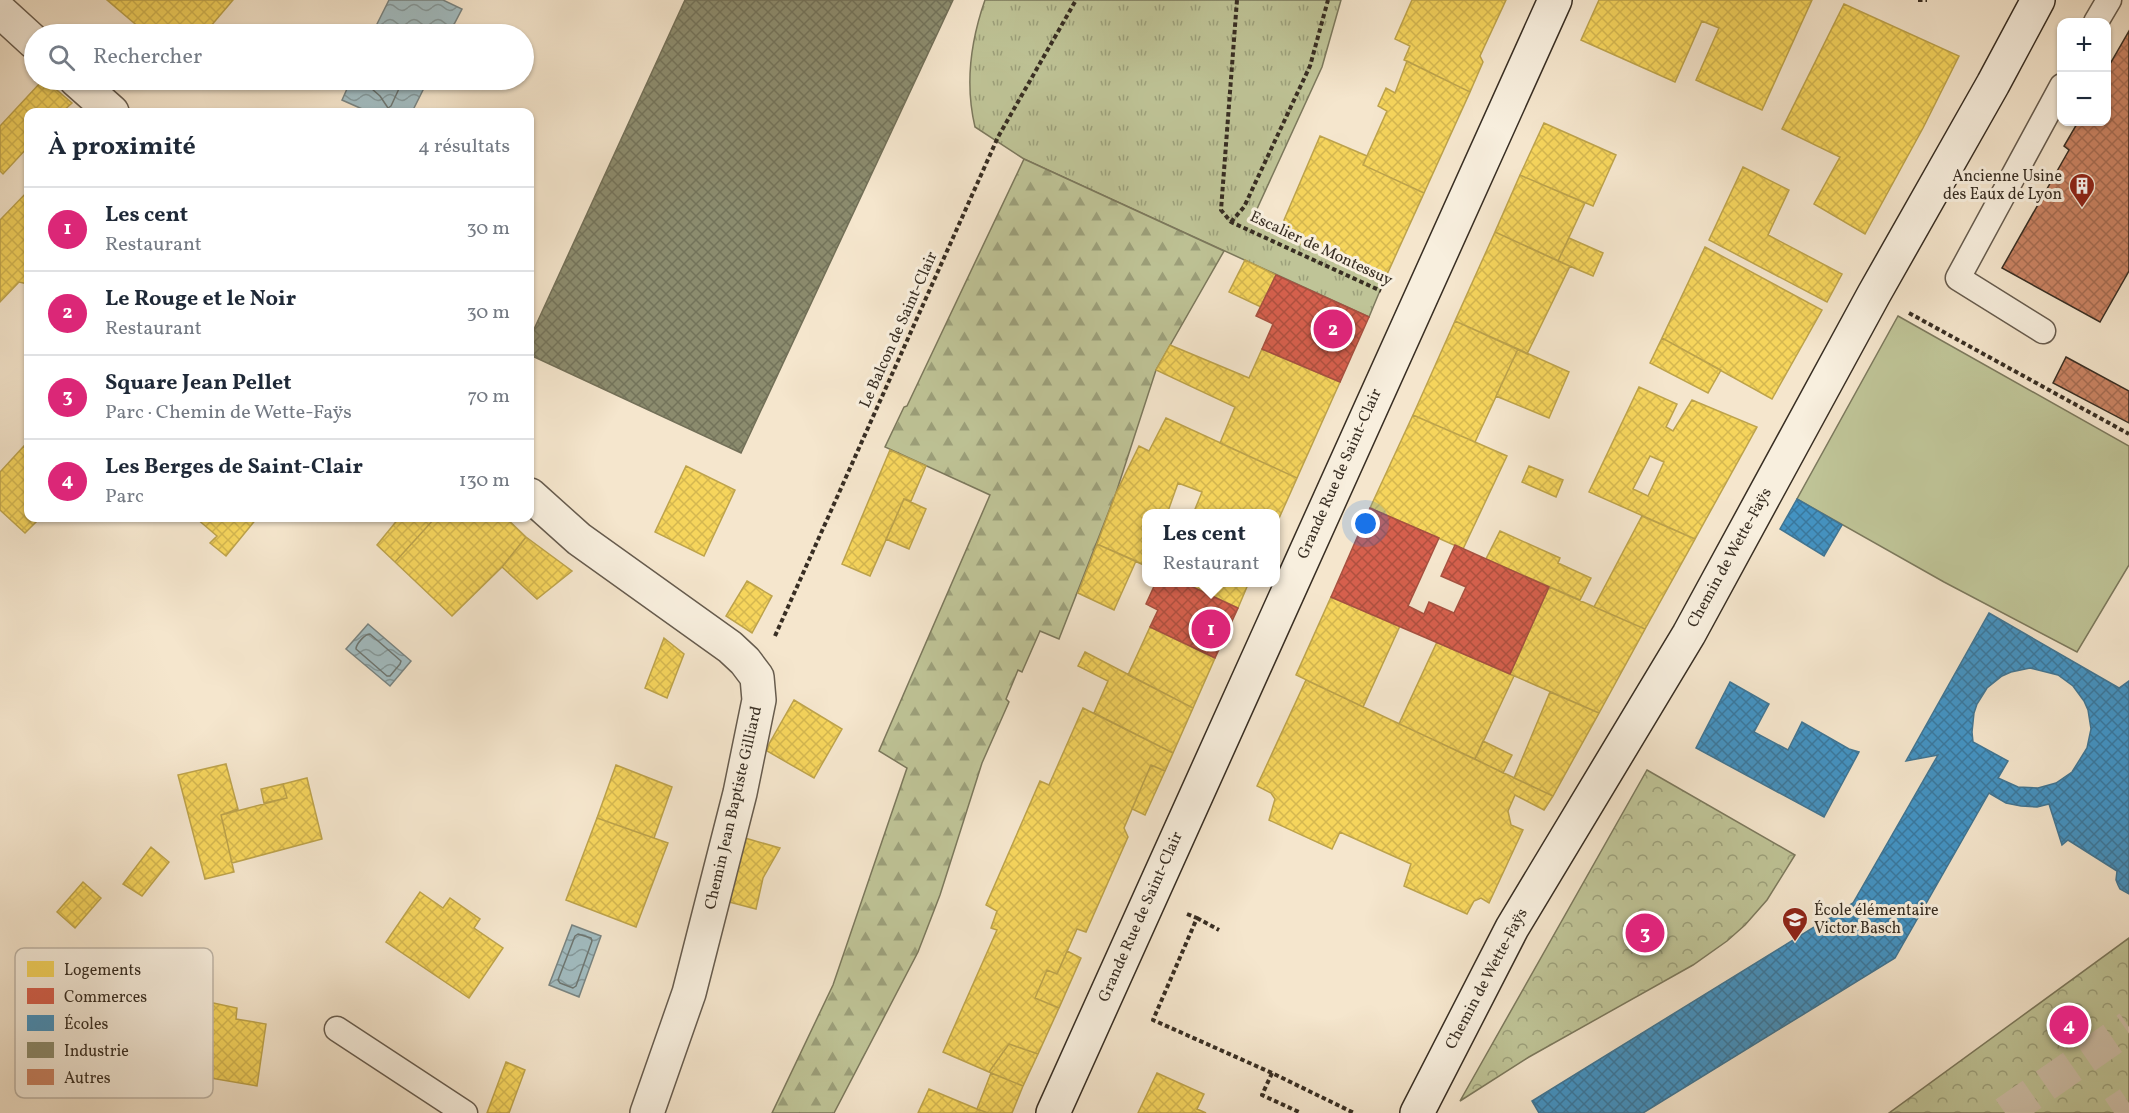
<!DOCTYPE html>
<html lang="fr">
<head>
<meta charset="utf-8">
<style>
  :root { --surface:#fff; --page:#f6f6f7; --text:#1f2937; --muted:#747a83; --line:#e0e1e3; --accent:#db2777 }
  body { margin:0; font-family:Vollkorn,serif; background:var(--page); color:var(--text) }
  .controls { position:absolute; right:18px; top:18px; display:grid; overflow:hidden; border-radius:12px; box-shadow:0 2px 4px #0004 }
  .controls button { width:54px; height:54px; display:grid; place-items:center; padding:0; border:0; border-bottom:2px solid var(--line); background:var(--surface); color:var(--text); font:30px sans-serif }
  .you { position:absolute; left:1366px; top:524px; width:21px; height:21px; margin:-15px; border:4px solid #fff; border-radius:50%; background:#1a73e8; box-shadow:0 0 0 9px #1a73e833 }
  .badge { display:grid; place-items:center; width:39px; height:39px; border-radius:50%; background:var(--accent); color:#fff; font-size:20px; font-weight:700 }
  .pin { position:absolute; translate:-50% -50%; border:3px solid #fff; box-shadow:0 2px 6px #0006 }
  .popup { position:absolute; left:1142px; top:509px; width:138px; height:78px; box-sizing:border-box; display:grid; place-content:center; border-radius:12px; background:var(--surface); filter:drop-shadow(0 2px 4px #0005); font-size:20px; white-space:nowrap; color:var(--muted) }
  .popup b { font-size:22px; color:var(--text) }
  .popup::after { content:''; position:absolute; left:50%; top:100%; margin-left:-12px; border:12px solid transparent; border-top-color:var(--surface) }
  .list { margin:0; padding:0; list-style:none }
  h2 { display:flex; justify-content:space-between; align-items:center; height:78px; margin:0; padding:0 24px; font-size:26px }
  h2 small { font-size:20px; font-weight:400; color:var(--muted) }
  .list li { display:grid; grid-template-columns:39px 1fr auto; gap:18px; align-items:center; box-sizing:border-box; height:84px; padding:0 24px; border-top:2px solid var(--line) }
  .list b { display:block; font-size:22px; white-space:nowrap }
  .list p { margin:0; font-size:20px; white-space:nowrap; color:var(--muted) }
  .list em { font-size:20px; font-style:normal; color:var(--muted) }
  .icon { flex:none; width:33px; height:33px; fill:none; stroke:currentColor; stroke-width:2; stroke-linecap:round; stroke-linejoin:round }
  .map { position:relative; flex:none; width:2129px; height:1113px; overflow:hidden }
  .search { position:absolute; background:var(--surface); box-shadow:0 2px 4px #0004; left:24px; top:24px; width:510px; height:66px; display:flex; align-items:center; gap:15px; box-sizing:border-box; padding:0 21px; border-radius:33px; color:var(--muted); font-size:22px }
  .panel { position:absolute; background:var(--surface); box-shadow:0 2px 4px #0004; left:24px; top:108px; width:510px; height:414px; border-radius:12px }
  .map>svg:first-child { display:block }
  .grass { fill:url(#grass-tufts); stroke:#7c795d; stroke-width:1.5 }
  .forest { fill:url(#forest-firs); stroke:#7c795d; stroke-width:1.5 }
  .park { fill:url(#park-crowns); stroke:#7c795d; stroke-width:1.5 }
  .pitch { fill:#bfc497; stroke:#7c795d; stroke-width:1.5 }
  .water { fill:url(#water-waves); stroke:#788482; stroke-width:1.5 }
  .homes { fill:url(#homes-cross-hatch); stroke:#bda34b; stroke-width:1.5; fill-rule:evenodd }
  .shops { fill:url(#shops-cross-hatch); stroke:#a75140; stroke-width:1.5 }
  .schools { fill:url(#schools-cross-hatch); stroke:#407593; stroke-width:1.5; fill-rule:evenodd }
  .industry { fill:url(#industry-cross-hatch); stroke:#737058; stroke-width:1.5 }
  .lines { fill:none; stroke-linecap:round; stroke-linejoin:round }
  .shore { stroke:#6d7672; stroke-width:1.5 }
  .building { fill:url(#building-cross-hatch); stroke:#382e23; stroke-width:1.5 }
  .trunk-tunnel { stroke:#cfc1ab; stroke-width:33; stroke-dasharray:33 16; stroke-linecap:butt }
  .service-casing { stroke:#675c4e; stroke-width:27 }
  .minor-casing { stroke:#675c4e; stroke-width:36 }
  .secondary-casing { stroke:#382e23; stroke-width:36 }
  .path { stroke:#382e23; stroke-width:4; stroke-dasharray:4.5 3; stroke-linecap:butt }
  .service { stroke:#f8efde; stroke-width:24 }
  .minor { stroke:#f8efde; stroke-width:33 }
  .secondary { stroke:#f8efde; stroke-width:33 }
  .labels { text-anchor:middle; dominant-baseline:central; stroke-width:6; stroke-linejoin:round; paint-order:stroke }
  .poi-label { font-size:16px; fill:#382e23; stroke:#f8efde; text-anchor:end }
  .street-label { font-size:16px; fill:#382e23; stroke:#f8efde }
  .key { fill:#f8efde; stroke:#beb5a6; stroke-width:1.5 }
  .key-label { font-size:16px; fill:#382e23 }
</style>
</head>
<body>
<div class="map">
<svg width="2129" height="1113" viewBox="0 0 2129 1113">
  <defs>
    <pattern id="grass-tufts" width="24" height="20" patternUnits="userSpaceOnUse" patternTransform="scale(1.5)"><rect width="24" height="20" fill="#bfc497"/><path d="M3 7l-1-3M5 7V3M7 7l1-3M15 17l-1-3M17 17v-4M19 17l1-3" fill="none" stroke="#9ca07b"/></pattern>
    <pattern id="forest-firs" width="22" height="20" patternUnits="userSpaceOnUse" patternTransform="scale(1.5)"><rect width="22" height="20" fill="#bfc497"/><path d="M5 1l3.5 6h-7zM16 11l3.5 6h-7z" fill="#9ca07b"/></pattern>
    <pattern id="park-crowns" width="20" height="18" patternUnits="userSpaceOnUse" patternTransform="scale(1.5)"><rect width="20" height="18" fill="#bfc497"/><path d="M2 6a3 3 0 1 1 6 0M12 15a3 3 0 1 1 6 0" fill="none" stroke="#9ca07b"/></pattern>
    <pattern id="water-waves" width="16" height="10" patternUnits="userSpaceOnUse" patternTransform="scale(1.5)"><rect width="16" height="10" fill="#a2bdc2"/><path d="M0 5q4-4 8 0t8 0" fill="none" stroke="#859a9d"/></pattern>
    <pattern id="homes-cross-hatch" width="8" height="8" patternUnits="userSpaceOnUse" patternTransform="scale(1.5)"><rect width="8" height="8" fill="#f6d55c"/><path d="M0 0l8 8M0 8l8-8" fill="none" stroke="#d4b750"/></pattern>
    <pattern id="shops-cross-hatch" width="8" height="8" patternUnits="userSpaceOnUse" patternTransform="scale(1.5)"><rect width="8" height="8" fill="#d6604d"/><path d="M0 0l8 8M0 8l8-8" fill="none" stroke="#af5040"/></pattern>
    <pattern id="schools-cross-hatch" width="8" height="8" patternUnits="userSpaceOnUse" patternTransform="scale(1.5)"><rect width="8" height="8" fill="#4393c3"/><path d="M0 0l8 8M0 8l8-8" fill="none" stroke="#39789e"/></pattern>
    <pattern id="industry-cross-hatch" width="8" height="8" patternUnits="userSpaceOnUse" patternTransform="scale(1.5)"><rect width="8" height="8" fill="#8c8c6e"/><path d="M0 0l8 8M0 8l8-8" fill="none" stroke="#73735a"/></pattern>
    <pattern id="building-cross-hatch" width="8" height="8" patternUnits="userSpaceOnUse" patternTransform="scale(1.5)"><rect width="8" height="8" fill="#cb8464"/><path d="M0 0l8 8M0 8l8-8" fill="none" stroke="#a66c52"/></pattern>
  </defs>
  <rect width="100%" height="100%" fill="#f5e6cd"/>
  <filter id="stains"><feTurbulence type="fractalNoise" baseFrequency=".00333" numOctaves="4"/><feColorMatrix values="0 0 0 0 .2 0 0 0 0 .09 0 0 0 0 .02 0 0 0 .5 -.17"/></filter>
  <radialGradient id="worn" r=".72"><stop offset=".6" stop-color="#630" stop-opacity="0"/><stop offset="1" stop-color="#630" stop-opacity=".3"/></radialGradient>
  <!-- grass -->
  <path class="grass" d="M985,0H1341L1322,67L1251,222L1384,281L1369,317L1024,159L975,127C965,85 971,40 985,0Z"/>
  <!-- forest -->
  <path class="forest" d="M1024,159L1224,251L1156,370L1116,493L1059,639L1040,631L1022,672L1018,670L1006,699L1009,702L982,763L940,895L918,952L834,1113H772L833,985L907,768L879,751L990,495L885,447L904,407L907,406Z"/>
  <!-- park -->
  <path class="park" d="M1647,770L1795,855L1767,900L1745,925L1727,941L1693,965L1529,1057L1460,1101Z
    M2129,938V1113H1889Z"/>
  <!-- pitch -->
  <path class="pitch" d="M1898,316L2129,446V565L2077,652L1944,582L1797,499Z"/>
  <!-- water -->
  <path class="water" d="M389,0H443L462,9L449,34H372Z
    M351,80H428L412,112H369L342,100Z
    M368,624L411,661L390,686L346,649Z
    M572,925L601,936L579,997L549,985Z"/>
  <!-- homes -->
  <path class="homes" d="M107,0H233L204,34H147Z
    M1412,0H1506L1480,56L1483,62L1470,92L1404,60L1410,46L1395,39Z
    M1599,0H1812L1762,110L1696,80L1719,28L1702,21L1675,82L1581,40Z
    M1844,4L1959,56L1923,128L1865,234L1814,204L1840,157L1782,129Z
    M1407,61L1470,92L1424,193L1363,165L1387,111L1378,106L1386,88L1395,93Z
    M40,83L52,86L72,103L62,112H28V147L3,174L0,171V126Z
    M1544,123L1616,155L1593,206L1520,175Z
    M1320,136L1367,156L1363,165L1424,193L1384,281L1278,234Z
    M1743,167L1789,190L1768,235L1842,274L1827,302L1709,240Z
    M1520,175L1585,203L1558,261L1495,232Z
    M28,191V284L19,282L0,302V220Z
    M1495,232L1570,266L1527,354L1455,321Z
    M1569,238L1603,253L1593,276L1558,261Z
    M1705,247L1822,310L1772,399L1662,338Z
    M1245,260L1276,275L1261,307L1229,292Z
    M1455,321L1518,349L1475,442L1413,415Z
    M1662,338L1721,370L1708,393L1650,363Z
    M1170,345L1249,378L1262,349L1340,382L1297,478L1220,443L1235,407L1156,370Z
    M1518,349L1569,372L1549,418L1496,396Z
    M1639,387L1677,404L1666,427L1673,431L1692,400L1757,427L1695,539L1589,492ZM1650,456L1664,462L1648,496L1633,489Z
    M1413,415L1507,456L1463,549L1370,508Z
    M1166,418L1297,478L1276,525V514H1193L1202,492L1178,483L1167,514H1146V566L1097,544L1116,493L1139,446L1149,451Z
    M24,446L28,451V518H40L25,533L0,510V472Z
    M890,450L926,466L911,501L904,499L870,576L842,564Z
    M686,466L735,490L704,556L655,532Z
    M1529,466L1563,480L1556,497L1522,482Z
    M904,499L926,509L909,549L886,539Z
    M1642,516L1695,539L1645,629L1594,607Z
    M196,518H257L226,556L210,543L217,536Z
    M399,518H435L395,562L377,545Z
    M435,518H506L526,537L502,567L452,616L395,562Z
    M1500,531L1560,558L1558,563L1591,578L1580,600L1486,559Z
    M526,537L572,571L537,599L502,567Z
    M1097,544L1136,561L1114,610L1078,593Z
    M747,581L772,596L752,633L726,616Z
    M1182,582H1249L1238,608Z
    M1549,587L1645,629L1599,713L1510,674Z
    M1331,597L1400,626L1363,707L1296,675Z
    M1150,627L1215,658L1193,708L1128,675Z
    M664,638L684,654L667,698L645,688Z
    M1437,642L1514,676L1475,759L1399,724Z
    M1085,652L1193,708L1173,753L1094,713L1108,681L1078,666Z
    M1306,680L1553,796L1544,810L1515,795L1508,811L1511,825L1523,830L1489,903L1481,898L1474,901L1467,914L1404,886L1411,864L1340,832L1332,849L1269,820L1275,799L1271,793L1257,786Z
    M1550,692L1599,713L1553,796L1514,778Z
    M794,700L842,729L814,778L767,751L769,744Z
    M1083,708L1173,753L1165,771L1151,765L1124,828L1128,837L1086,932L1077,929L1057,974L1047,970L1035,998L1059,1008L1038,1054L1009,1044L989,1072L943,1052L997,930L991,928L997,911L986,905L1040,781L1049,785Z
    M1483,741L1512,755L1503,773L1475,759Z
    M226,764L238,809L221,815L234,872L205,879L178,775Z
    M616,765L672,787L654,838L597,818Z
    M1151,765L1165,771L1145,815L1132,809Z
    M307,778L322,839L232,863L221,815L287,798L283,784Z
    M283,784L287,798L264,803L261,789Z
    M597,818L668,843L636,927L566,900Z
    M745,838L780,848L763,878L756,909L729,902Z
    M151,847L169,862L142,896L123,884Z
    M83,882L101,898L75,928L57,912Z
    M420,892L443,908L450,898L480,919L474,928L503,948L469,998L386,942Z
    M1067,951L1081,958L1059,1008L1035,998L1047,970L1057,974Z
    M204,1001L237,1008L236,1019L266,1024L257,1086L163,1070L173,1009L202,1014Z
    M69,1011L107,1018L105,1031L135,1035L124,1097L29,1080L42,1019L67,1025Z
    M1009,1044L1038,1054L1023,1086L989,1072Z
    M506,1062L525,1070L509,1113H487Z
    M991,1073L1023,1086L1012,1113H988L977,1109Z
    M1157,1073L1204,1094L1197,1109L1206,1113H1138Z
    M929,1089L977,1109L988,1113H918Z"/>
  <!-- shops -->
  <path class="shops" d="M1276,275L1369,317L1340,382L1262,349L1273,324L1256,316Z
    M1370,508L1439,538L1408,606L1424,614L1429,602L1454,613L1466,587L1441,576L1455,545L1549,587L1510,674L1331,597Z
    M1156,582H1182L1238,608L1215,658L1150,627L1158,610L1146,604Z"/>
  <!-- schools -->
  <path class="schools" d="M1797,499L1842,525L1824,556L1780,529Z
    M1989,613L2119,688L2129,681V894L2120,889L2118,885L2116,880L2117,871L2068,840L2062,845L2049,804L2037,807L2021,806L2006,803L1989,793L1895,958L1643,1113H1539L1532,1101L1853,903L1938,755L1906,761ZM2030,668L2058,675L2073,686L2084,701L2088,710L2091,729L2087,748L2072,772L2056,783L2038,788L2018,787L1998,778L2008,761L1973,742L1972,732L1974,713L1977,704L1987,688L2002,676L2011,672Z
    M1730,682L1769,704L1754,732L1788,750L1802,722L1849,749L1859,752L1824,817L1696,748Z"/>
  <!-- industry -->
  <path class="industry" d="M685,0H953L741,453L530,355V338Z"/>
  <g class="lines">
    <!-- shore -->
    <path class="shore" d="M373,80L372,89L380,96L388,108L391,106L403,80
      M370,634L401,661L400,664L390,676H387L356,649C356,644 365,634 370,634Z
      M578,934L591,938L592,941L576,986L573,988L560,983L558,980L575,936Z"/>
  </g>
  <!-- building -->
  <path class="building" d="M2129,31V271L2100,322L2002,268L2069,150L2064,146L2078,122H2106V71Z
    M2066,357L2129,391V423L2053,383Z"/>
  <g class="lines">
    <!-- trunk-tunnel -->
    <path class="trunk-tunnel" d="M2005,1113L2129,1027
      M2114,1113L2129,1103"/>
    <defs>
      <path id="service" d="M2096,22L2109,0
        M2043,331L1958,278L2062,86
        M337,1029L465,1113"/>
      <path id="minor" d="M0,11L34,42
        M76,80L112,112
        M530,495L579,539L730,647L745,661L757,677L759,700L740,793L689,993L647,1113"/>
      <path id="secondary" d="M1053,1113L1555,0
        M1417,1113L1512,928L1689,634L1874,294L1993,84L2038,0"/>
    </defs>
    <!-- service casing -->
    <use href="#service" class="service-casing"/>
    <!-- minor casing -->
    <use href="#minor" class="minor-casing"/>
    <!-- secondary casing -->
    <use href="#secondary" class="secondary-casing"/>
    <!-- path -->
    <path class="path" d="M1237,0L1221,210L1231,222L1381,291
      M1918,0H1927
      M1231,222L1244,207L1310,66L1328,0
      M1909,313L2129,434
      M775,636L998,137L1076,0
      M1187,914L1197,918L1153,1020L1272,1073L1354,1113
      M1197,918L1219,930
      M1272,1073L1262,1095L1301,1113"/>
    <!-- service -->
    <use href="#service" class="service"/>
    <!-- minor -->
    <use href="#minor" class="minor"/>
    <!-- secondary -->
    <use href="#secondary" class="secondary"/>
  </g>
  <!-- icons -->
  <defs>
    <symbol id="building-pin" viewBox="-11 -11 22 30"><path d="M0 17L-7.5 6A9.5 9.5 0 1 1 7.5 6Z" fill="#8f2418" stroke="#f8efde"/><path d="M-4-6H4V6H1V3H-1V6H-4ZM-2.5-4.3h1.7v1.8h-1.7ZM.8-4.3h1.7v1.8H.8ZM-2.5-1h1.7V.8h-1.7ZM.8-1h1.7V.8H.8Z" fill="#fff"/></symbol>
    <symbol id="school-pin" viewBox="-11 -11 22 30"><path d="M0 17L-7.5 6A9.5 9.5 0 1 1 7.5 6Z" fill="#8f2418" stroke="#f8efde"/><path d="M0-5L7-2L0 1L-7-2ZM-4 1L0 2.5L4 1V4Q0 6-4 4Z" fill="#fff"/></symbol>
  </defs>
  <g fill-rule="evenodd">
    <use href="#building-pin" x="2067" y="171" width="30" height="40"/>
    <use href="#school-pin" x="1780" y="905" width="30" height="40"/>
  </g>
  <g class="labels">
    <!-- poi labels -->
    <g class="poi-label">
      <text x="2062" y="177">Ancienne Usine<tspan x="2062" dy="18">des Eaux de Lyon</tspan></text>
      <text x="1814" y="911" text-anchor="start">École élémentaire<tspan x="1814" dy="18">Victor Basch</tspan></text>
    </g>
    <!-- street labels -->
    <g class="street-label">
      <text transform="translate(1321 249) rotate(25)">Escalier de Montessuy</text>
      <text transform="translate(899 330) rotate(-66)">Le Balcon de Saint-Clair</text>
      <text transform="translate(1340 474) rotate(-66)">Grande Rue de Saint-Clair</text>
      <text transform="translate(1730 558) rotate(-61)">Chemin de Wette-Faÿs</text>
      <text transform="translate(734 808) rotate(-77)">Chemin Jean Baptiste Gilliard</text>
      <text transform="translate(1141 917) rotate(-66)">Grande Rue de Saint-Clair</text>
      <text transform="translate(1487 979) rotate(-62)">Chemin de Wette-Faÿs</text>
    </g>
  </g>
  <!-- legend -->
  <rect x="15" y="948" width="198" height="150" rx="9" class="key"/>
  <rect x="27" y="961" width="27" height="16" fill="#f6d55c"/>
  <rect x="27" y="988" width="27" height="16" fill="#d6604d"/>
  <rect x="27" y="1015" width="27" height="16" fill="#4393c3"/>
  <rect x="27" y="1042" width="27" height="16" fill="#8c8c6e"/>
  <rect x="27" y="1069" width="27" height="16" fill="#cb8464"/>
  <g class="key-label">
    <text x="64" y="975">Logements</text>
    <text x="64" y="1002">Commerces</text>
    <text x="64" y="1029">Écoles</text>
    <text x="64" y="1056">Industrie</text>
    <text x="64" y="1083">Autres</text>
  </g>
  <rect width="100%" height="100%" filter="url(#stains)"/>
  <rect width="100%" height="100%" fill="url(#worn)"/>
</svg>
<div class="controls">
<button>+</button>
<button>−</button>
</div>
<div class="you"></div>
<div class="pin badge" style="left:1211px;top:629px">1</div>
<div class="popup"><b>Les cent</b>Restaurant</div>
<div class="pin badge" style="left:1333px;top:329px">2</div>
<div class="pin badge" style="left:1645px;top:933px">3</div>
<div class="pin badge" style="left:2069px;top:1025px">4</div>
<div class="search"><svg class="icon" aria-label="search" viewBox="0 0 24 24"><circle cx="10" cy="10" r="6"/><path d="M15 15l6 6"/></svg>Rechercher</div>
<section class="panel">
<h2>À proximité<small>4 résultats</small></h2>
<ul class="list">
<li><span class="badge">1</span><div><b>Les cent</b><p>Restaurant</p></div><em>30 m</em></li>
<li><span class="badge">2</span><div><b>Le Rouge et le Noir</b><p>Restaurant</p></div><em>30 m</em></li>
<li><span class="badge">3</span><div><b>Square Jean Pellet</b><p>Parc · Chemin de Wette-Faÿs</p></div><em>70 m</em></li>
<li><span class="badge">4</span><div><b>Les Berges de Saint-Clair</b><p>Parc</p></div><em>130 m</em></li>
</ul>
</section>
</div>
</body>
</html>
